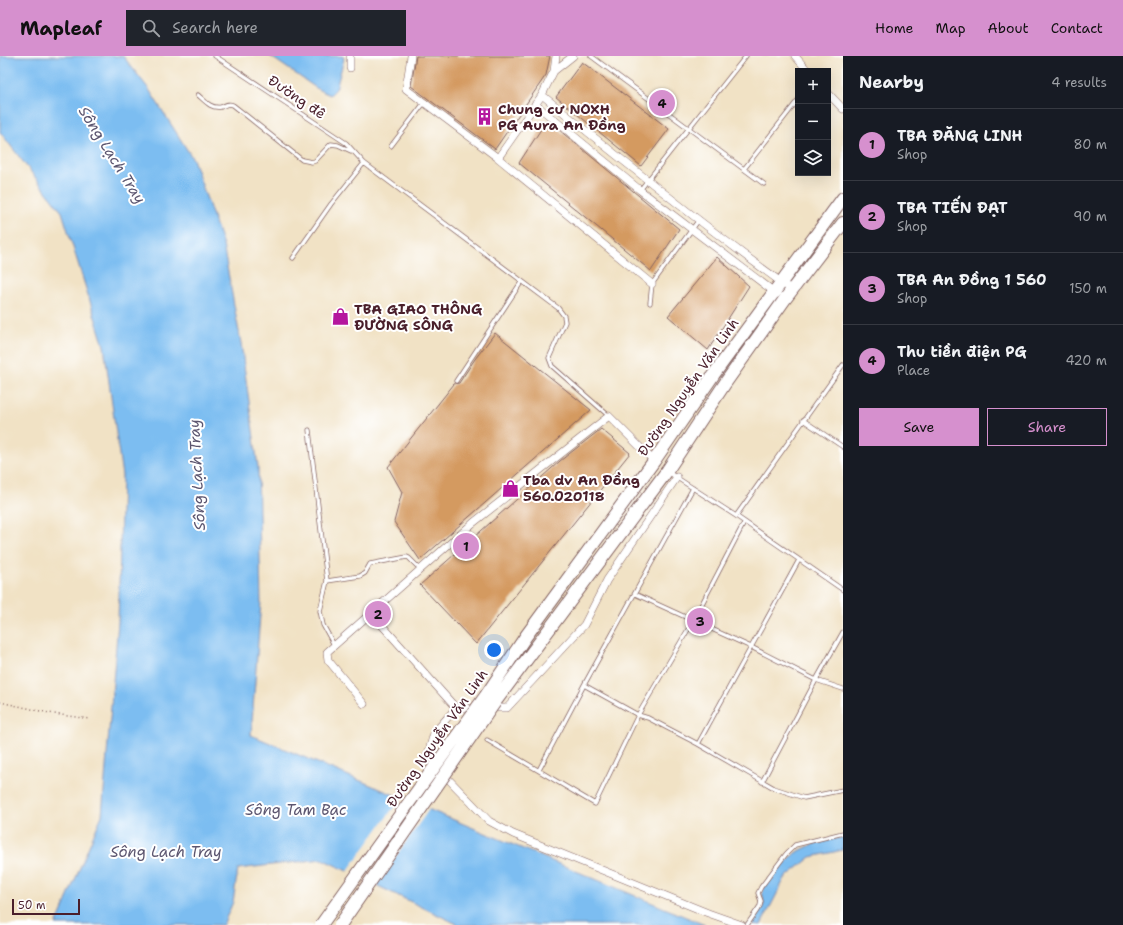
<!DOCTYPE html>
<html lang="en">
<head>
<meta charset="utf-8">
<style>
  :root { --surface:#171b24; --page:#20242c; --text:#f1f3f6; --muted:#9ea1a6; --line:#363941; --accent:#d690ce }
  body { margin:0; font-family:"Shantell Sans",sans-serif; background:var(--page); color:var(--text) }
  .controls { position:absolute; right:12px; top:12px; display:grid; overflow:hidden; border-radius:0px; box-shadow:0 4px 16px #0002 }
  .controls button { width:36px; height:36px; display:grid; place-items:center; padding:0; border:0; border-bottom:1px solid var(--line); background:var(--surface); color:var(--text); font:20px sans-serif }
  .scale { position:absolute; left:12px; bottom:10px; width:68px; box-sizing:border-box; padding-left:4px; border:2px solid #4a1f2b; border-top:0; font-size:11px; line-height:14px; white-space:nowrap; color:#4a1f2b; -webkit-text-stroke:3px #fff; paint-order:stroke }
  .you { position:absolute; left:494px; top:594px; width:14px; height:14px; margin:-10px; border:3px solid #fff; border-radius:50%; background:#1a73e8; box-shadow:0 0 0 6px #1a73e833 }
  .badge { display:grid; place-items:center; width:26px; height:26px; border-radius:50%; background:var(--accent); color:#111; font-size:13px; font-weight:700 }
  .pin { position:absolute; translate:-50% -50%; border:2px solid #fff; box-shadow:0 1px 4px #0006 }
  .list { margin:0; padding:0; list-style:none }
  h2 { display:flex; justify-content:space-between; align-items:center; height:52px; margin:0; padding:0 16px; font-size:17px }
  h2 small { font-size:13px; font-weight:400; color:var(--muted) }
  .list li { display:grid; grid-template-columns:26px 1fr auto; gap:12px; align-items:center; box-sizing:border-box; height:72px; padding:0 16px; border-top:1px solid var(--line) }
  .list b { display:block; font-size:15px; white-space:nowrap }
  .list p { margin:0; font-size:13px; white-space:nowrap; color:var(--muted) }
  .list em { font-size:13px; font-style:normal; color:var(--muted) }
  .actions { display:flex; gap:8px; padding:12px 16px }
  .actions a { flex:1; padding:9px 0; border:1px solid var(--accent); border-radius:0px; text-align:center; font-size:14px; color:var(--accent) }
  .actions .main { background:var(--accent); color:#111 }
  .icon { flex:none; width:22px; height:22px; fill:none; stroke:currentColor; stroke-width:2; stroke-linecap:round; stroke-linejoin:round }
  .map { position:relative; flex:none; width:843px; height:869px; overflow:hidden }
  header { display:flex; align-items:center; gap:24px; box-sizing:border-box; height:56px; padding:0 20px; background:var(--accent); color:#111 }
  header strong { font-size:19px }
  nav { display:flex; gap:22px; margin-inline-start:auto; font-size:14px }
  .search { width:280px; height:36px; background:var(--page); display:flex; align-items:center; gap:10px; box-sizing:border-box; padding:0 14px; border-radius:0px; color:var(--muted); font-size:15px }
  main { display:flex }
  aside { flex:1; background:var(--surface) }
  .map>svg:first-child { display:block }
  .water { fill:#7cbdf1; stroke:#636e8e }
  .pier { fill:#f1e2c5 }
  .building { fill:#d49a61 }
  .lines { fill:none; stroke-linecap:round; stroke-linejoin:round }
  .service-casing { stroke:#846361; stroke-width:5 }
  .minor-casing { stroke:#846361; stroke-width:8 }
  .trunk-casing { stroke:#846361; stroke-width:14 }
  .path { stroke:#846361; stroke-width:1.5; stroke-dasharray:1 3; stroke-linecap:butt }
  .service { stroke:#fff; stroke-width:3.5 }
  .minor { stroke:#fff; stroke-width:7 }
  .trunk { stroke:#fff; stroke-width:12 }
  .trunk-bridge-casing { stroke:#846361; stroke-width:14; stroke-linecap:butt }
  .trunk-bridge { stroke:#fff; stroke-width:12 }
  .labels { text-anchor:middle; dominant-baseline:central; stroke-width:4; stroke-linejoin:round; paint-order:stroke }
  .street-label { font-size:14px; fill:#4a1f2b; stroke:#fff }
  .poi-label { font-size:14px; font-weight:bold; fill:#4a1f2b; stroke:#fff; text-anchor:start }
  .water-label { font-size:15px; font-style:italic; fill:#5c5670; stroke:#fff }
</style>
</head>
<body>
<header>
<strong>Mapleaf</strong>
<div class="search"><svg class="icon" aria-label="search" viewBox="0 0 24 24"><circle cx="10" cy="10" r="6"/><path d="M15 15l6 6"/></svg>Search here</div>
<nav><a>Home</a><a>Map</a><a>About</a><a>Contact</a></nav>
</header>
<main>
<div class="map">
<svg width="843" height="869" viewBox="0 0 843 869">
  <rect width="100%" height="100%" fill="#fff"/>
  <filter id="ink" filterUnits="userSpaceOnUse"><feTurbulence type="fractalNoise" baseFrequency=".025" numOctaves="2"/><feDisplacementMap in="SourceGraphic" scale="8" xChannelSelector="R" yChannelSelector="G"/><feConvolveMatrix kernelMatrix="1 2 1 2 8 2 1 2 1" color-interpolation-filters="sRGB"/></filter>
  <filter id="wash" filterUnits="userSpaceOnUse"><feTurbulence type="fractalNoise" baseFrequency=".012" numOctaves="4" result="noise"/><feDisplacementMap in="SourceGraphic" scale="16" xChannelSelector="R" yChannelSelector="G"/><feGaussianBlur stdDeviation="0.9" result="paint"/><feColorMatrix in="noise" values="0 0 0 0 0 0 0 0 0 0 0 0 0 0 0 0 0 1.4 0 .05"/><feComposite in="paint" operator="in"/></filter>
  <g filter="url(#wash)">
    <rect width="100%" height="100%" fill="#f1e2c5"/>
    <!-- water -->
    <path class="water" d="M0,0H123L148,32L193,103L223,189L241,287L258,411L261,546L251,679L705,869H459L322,803L238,813L233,846L223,869H56L102,759L118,566L122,420L104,290L62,156L0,76Z
      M270,0H343L344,3L336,33L330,39L319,34Z
      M843,781V794L811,801L785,822L761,869L753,868L764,848L762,835L775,817L795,797L813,788Z"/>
    <!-- pier -->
    <path class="pier" d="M402,740L430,752L374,831L346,817Z"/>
    <g id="blocks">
      <!-- building -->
      <path class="building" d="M416,0H550L546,19L495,93L411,30Z
        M582,6L669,73L641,110L556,41Z
        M547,64L679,173L651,215L519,107Z
        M717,201L749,230L708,294L668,260Z
        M495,277L591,354L420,504L394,466L402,436L388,411L454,328L459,327L475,303Z
        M601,373L630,397L476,588L420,529L560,405Z"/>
    </g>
  </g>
  <g filter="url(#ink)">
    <use href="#blocks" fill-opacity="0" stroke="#846361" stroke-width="1"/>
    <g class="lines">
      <defs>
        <path id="service" d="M215,0L346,87L364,107L558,252L564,260L565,266L549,302L552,310L609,360
          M591,0L764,128
          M198,39C205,45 211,53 221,51C226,49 228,47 233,49L302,104L312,106L315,105L331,88L338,89L351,95
          M391,90L424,47
          M744,113L798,44
          M640,134L746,0
          M293,202L331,148L364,107
          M650,247L652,228L698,165
          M456,325L522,225
          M803,364L843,391
          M309,374L327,525L320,555L323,569L334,589
          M668,416L736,460L843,534
          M736,460L843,309
          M327,525L360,520L365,517L370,508L407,501L409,502L420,513
          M635,538L751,591L816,624L843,633
          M584,629L638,659L648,662L698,688L774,732L804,742L843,734
          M487,684L595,748L638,659L693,565L744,467
          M698,688L799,504
          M539,714L584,629L693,432
          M762,726L816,624L843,576
          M747,869L760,850L761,845L758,837L761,831L786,798L795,789L843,777"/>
        <path id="minor" d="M350,0V12
          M411,0L406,33L498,102L652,228
          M795,0L808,15
          M554,15L573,0
          M828,37L843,53
          M542,39C624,106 706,172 792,234
          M535,48L640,134L777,238
          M498,102L542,39L554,15L556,0
          M371,557L456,652
          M364,648L328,604L327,596L473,467L609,360L654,405
          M479,652H456L434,677L427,701L489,765L513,778L708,857L742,869
          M489,652H507L584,569L607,524L677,421"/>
        <path id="trunk" d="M487,638L526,580L654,405L714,318L843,142
          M495,646L667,415L726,326L785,243L843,167"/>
      </defs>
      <!-- service casing -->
      <use href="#service" class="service-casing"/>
      <!-- minor casing -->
      <use href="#minor" class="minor-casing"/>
      <!-- trunk casing -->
      <use href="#trunk" class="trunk-casing"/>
      <!-- path -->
      <path class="path" d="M0,646L54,658L90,663"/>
      <!-- service -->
      <use href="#service" class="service"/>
      <!-- minor -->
      <use href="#minor" class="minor"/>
      <!-- trunk -->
      <use href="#trunk" class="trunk"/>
      <defs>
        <path id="trunk-bridge" d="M321,869L487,638
          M340,869L495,646"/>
      </defs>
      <!-- trunk-bridge casing -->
      <use href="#trunk-bridge" class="trunk-bridge-casing"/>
      <!-- trunk-bridge -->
      <use href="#trunk-bridge" class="trunk-bridge"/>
    </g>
  </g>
  <!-- icons -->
  <defs>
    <symbol id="building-bare" viewBox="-9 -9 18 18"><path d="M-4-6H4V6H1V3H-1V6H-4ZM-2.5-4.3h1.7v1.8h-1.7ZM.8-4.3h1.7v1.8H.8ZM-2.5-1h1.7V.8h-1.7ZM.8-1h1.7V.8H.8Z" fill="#b5179e" stroke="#fff" stroke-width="2.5" paint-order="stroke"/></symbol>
    <symbol id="shop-bare" viewBox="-9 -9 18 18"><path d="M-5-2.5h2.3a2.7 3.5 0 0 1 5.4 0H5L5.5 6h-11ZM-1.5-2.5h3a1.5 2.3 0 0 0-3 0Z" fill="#b5179e" stroke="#fff" stroke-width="2.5" paint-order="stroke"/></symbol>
  </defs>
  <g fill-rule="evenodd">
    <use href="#building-bare" x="472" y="48" width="25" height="25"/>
    <use href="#shop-bare" x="328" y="248" width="25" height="25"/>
    <use href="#shop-bare" x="498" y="420" width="25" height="25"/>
  </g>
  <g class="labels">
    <!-- street labels -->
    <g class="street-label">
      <text transform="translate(297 41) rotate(34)">Đường đê</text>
      <text transform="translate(688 331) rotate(-55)">Đường Nguyễn Văn Linh</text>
      <text transform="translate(437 682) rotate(-55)">Đường Nguyễn Văn Linh</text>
    </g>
    <!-- poi labels -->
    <g class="poi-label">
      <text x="498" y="53">Chung cư NOXH<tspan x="498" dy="16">PG Aura An Đồng</tspan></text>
      <text x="354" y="253">TBA GIAO THÔNG<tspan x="354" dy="16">ĐƯỜNG SÔNG</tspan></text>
      <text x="523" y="424">Tba dv An Đồng<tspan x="523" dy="16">560.020118</tspan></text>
    </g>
    <!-- water labels -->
    <g class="water-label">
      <text transform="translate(112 99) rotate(58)">Sông Lạch Tray</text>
      <text transform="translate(197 419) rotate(-93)">Sông Lạch Tray</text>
      <text x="296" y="754">Sông Tam Bạc</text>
      <text x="166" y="796">Sông Lạch Tray</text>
    </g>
  </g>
</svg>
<div class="controls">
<button>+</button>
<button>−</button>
<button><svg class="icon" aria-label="layers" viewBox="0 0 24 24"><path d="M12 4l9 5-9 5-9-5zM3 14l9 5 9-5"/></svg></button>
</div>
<div class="scale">50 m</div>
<div class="you"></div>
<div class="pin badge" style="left:466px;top:490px">1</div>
<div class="pin badge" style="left:378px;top:558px">2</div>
<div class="pin badge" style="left:700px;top:565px">3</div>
<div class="pin badge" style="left:662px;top:47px">4</div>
</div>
<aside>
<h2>Nearby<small>4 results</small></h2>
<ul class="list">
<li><span class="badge">1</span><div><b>TBA ĐĂNG LINH</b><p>Shop</p></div><em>80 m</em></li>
<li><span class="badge">2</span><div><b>TBA TIẾN ĐẠT</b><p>Shop</p></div><em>90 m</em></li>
<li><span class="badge">3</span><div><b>TBA An Đồng 1 560</b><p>Shop</p></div><em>150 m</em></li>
<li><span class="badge">4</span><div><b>Thu tiền điện PG</b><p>Place</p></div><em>420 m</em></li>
</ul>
<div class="actions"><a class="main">Save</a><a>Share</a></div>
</aside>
</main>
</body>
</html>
